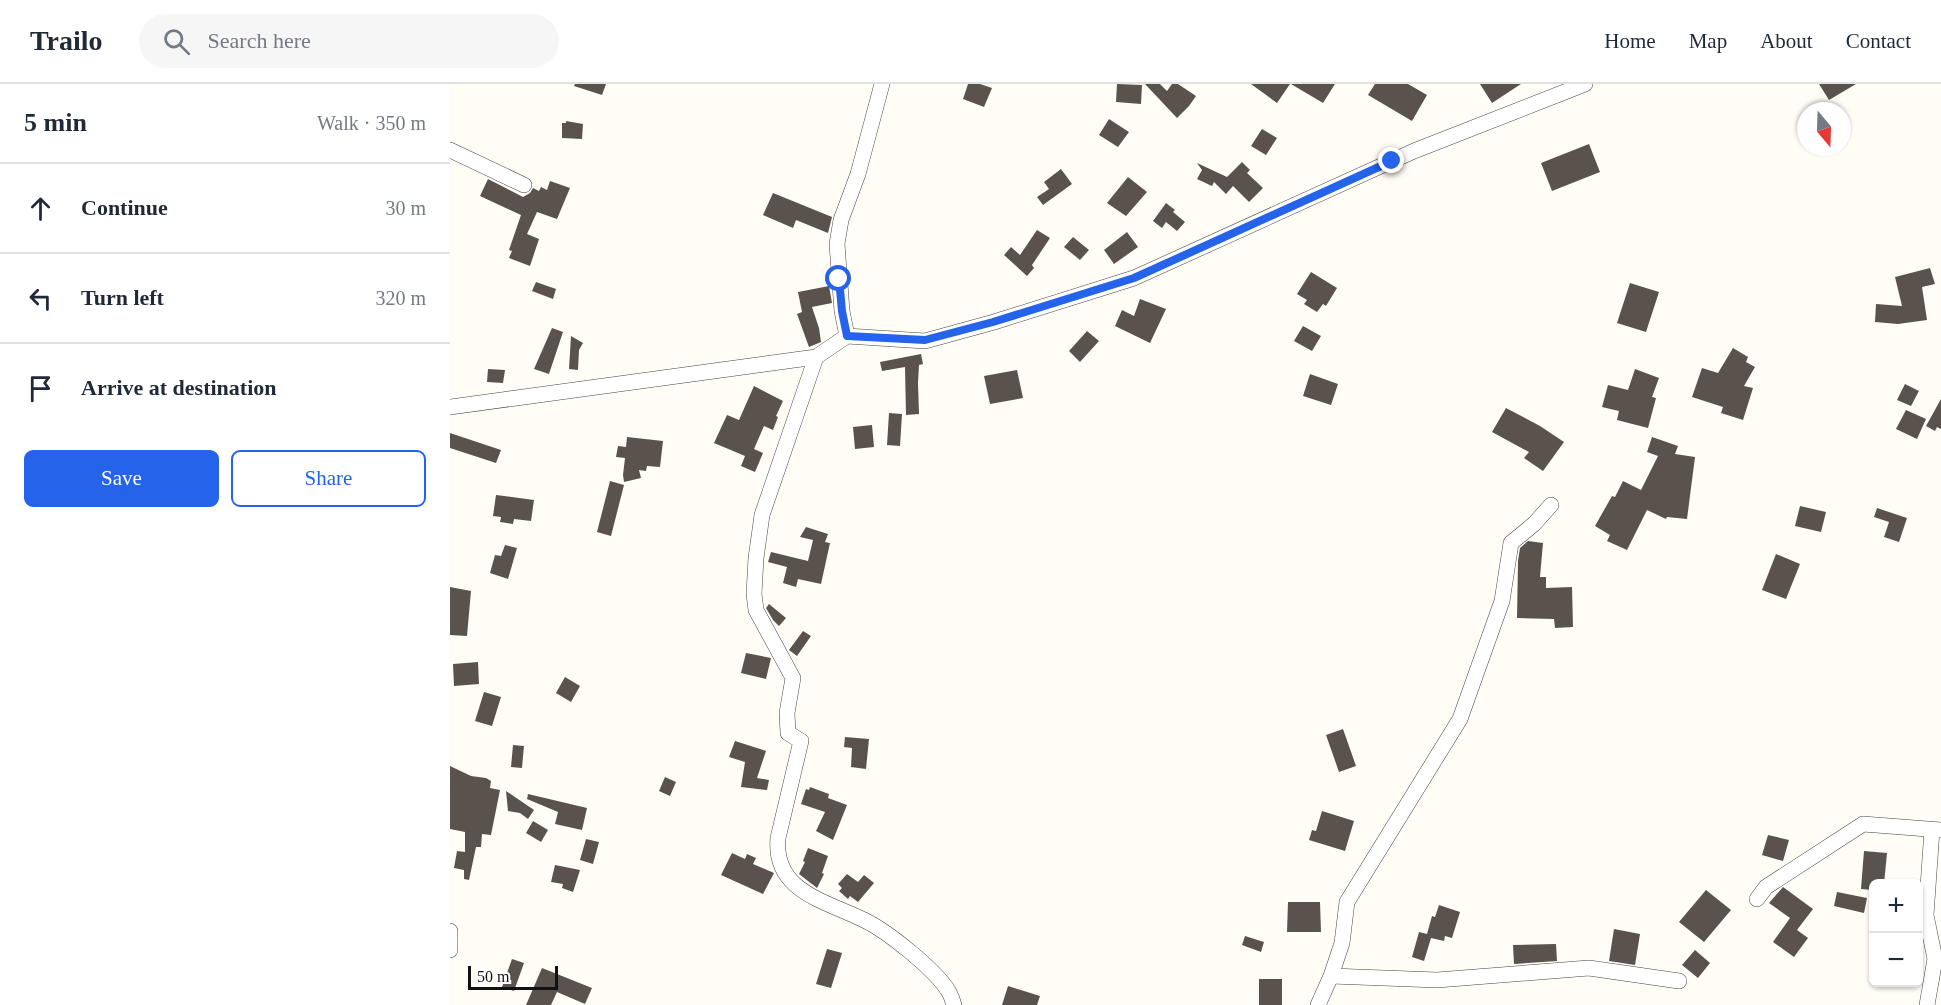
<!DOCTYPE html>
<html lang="en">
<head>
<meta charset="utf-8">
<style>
  :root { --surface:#fff; --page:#f6f6f7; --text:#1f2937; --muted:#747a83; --line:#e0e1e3; --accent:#2563eb }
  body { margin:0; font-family:"Times New Roman",serif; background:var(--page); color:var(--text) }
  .controls { position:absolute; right:18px; bottom:18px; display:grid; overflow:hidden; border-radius:9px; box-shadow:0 2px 4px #0004 }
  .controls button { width:54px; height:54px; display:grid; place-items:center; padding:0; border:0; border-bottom:2px solid var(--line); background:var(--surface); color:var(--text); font:30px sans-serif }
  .compass { position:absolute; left:1347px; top:18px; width:54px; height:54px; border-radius:50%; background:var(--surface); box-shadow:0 2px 4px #0004; rotate:161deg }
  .scale { position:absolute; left:18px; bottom:15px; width:90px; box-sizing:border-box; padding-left:6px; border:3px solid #111; border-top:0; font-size:16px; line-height:21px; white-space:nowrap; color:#111; -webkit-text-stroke:4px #fff; paint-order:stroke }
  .stop { position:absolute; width:18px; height:18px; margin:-14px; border:4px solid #2563eb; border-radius:50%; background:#fff }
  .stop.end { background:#2563eb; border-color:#fff; box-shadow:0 2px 6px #0008 }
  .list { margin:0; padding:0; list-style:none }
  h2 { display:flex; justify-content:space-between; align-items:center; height:78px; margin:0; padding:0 24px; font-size:26px }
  h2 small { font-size:20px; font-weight:400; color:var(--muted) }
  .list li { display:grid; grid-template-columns:39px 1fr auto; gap:18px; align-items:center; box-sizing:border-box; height:90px; padding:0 24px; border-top:2px solid var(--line) }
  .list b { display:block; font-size:22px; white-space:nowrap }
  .list em { font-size:20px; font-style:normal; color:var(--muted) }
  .actions { display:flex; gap:12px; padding:18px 24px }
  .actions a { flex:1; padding:14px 0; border:2px solid var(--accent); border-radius:9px; text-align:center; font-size:21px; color:var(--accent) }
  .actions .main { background:var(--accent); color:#fff }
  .icon { flex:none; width:33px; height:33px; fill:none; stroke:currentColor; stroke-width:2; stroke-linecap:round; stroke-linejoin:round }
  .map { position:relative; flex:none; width:1491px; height:921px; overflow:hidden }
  header { display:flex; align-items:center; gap:36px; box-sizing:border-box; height:84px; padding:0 30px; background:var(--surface); border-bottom:2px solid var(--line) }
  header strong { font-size:28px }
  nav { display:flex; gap:33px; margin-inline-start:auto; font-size:21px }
  .search { width:420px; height:54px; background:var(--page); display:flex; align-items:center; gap:15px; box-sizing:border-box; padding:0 21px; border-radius:33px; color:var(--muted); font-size:22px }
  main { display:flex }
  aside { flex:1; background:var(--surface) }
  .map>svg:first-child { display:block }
  .building { fill:#5a524d }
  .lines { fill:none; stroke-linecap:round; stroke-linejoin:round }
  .minor-casing { stroke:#444; stroke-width:16 }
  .minor { stroke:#fff; stroke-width:15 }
  .route { stroke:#2563eb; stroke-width:8 }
</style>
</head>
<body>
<header>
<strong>Trailo</strong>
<div class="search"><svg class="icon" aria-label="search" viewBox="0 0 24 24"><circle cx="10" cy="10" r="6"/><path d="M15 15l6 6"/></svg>Search here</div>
<nav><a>Home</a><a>Map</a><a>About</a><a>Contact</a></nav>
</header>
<main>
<aside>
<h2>5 min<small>Walk · 350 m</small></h2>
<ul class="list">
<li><svg class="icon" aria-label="ahead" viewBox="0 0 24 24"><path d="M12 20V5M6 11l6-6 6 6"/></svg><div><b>Continue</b></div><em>30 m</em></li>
<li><svg class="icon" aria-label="left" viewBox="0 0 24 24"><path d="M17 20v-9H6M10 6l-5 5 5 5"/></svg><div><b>Turn left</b></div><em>320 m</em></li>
<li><svg class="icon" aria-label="arrive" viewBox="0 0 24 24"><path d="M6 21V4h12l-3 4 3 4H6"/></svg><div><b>Arrive at destination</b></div></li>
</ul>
<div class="actions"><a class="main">Save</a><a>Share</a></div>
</aside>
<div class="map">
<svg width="1491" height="921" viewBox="0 0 1491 921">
  <rect width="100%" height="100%" fill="#fffdf5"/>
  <!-- building -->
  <path class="building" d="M125,0H156L152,11L124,2Z
    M518,0H530L542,4L534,23L513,15Z
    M667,0L692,1L691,20L666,18Z
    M695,0H710L717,7L722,0H728L746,12L739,22L727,34Z
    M801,0H840L827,19Z
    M841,0H885L873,19Z
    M925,0H958L977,11L962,37L918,11Z
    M1030,0H1071L1042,19Z
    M1369,0H1406L1379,16Z
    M659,35L679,48L668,63L649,51Z
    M116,37L133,40L132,55L112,54V39H116Z
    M812,45L827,54L816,71L801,62Z
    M1139,60L1150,88L1102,107L1091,79Z
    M792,78L800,86L797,89L813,104L799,118L783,102L776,110L764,98L762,102L747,95L752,86L747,79L777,93Z
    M611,85L622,100L593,121L587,113L599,105L594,98Z
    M678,93L697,108L676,132L657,119Z
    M38,95L73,113L80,109L83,104L89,107L91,103L97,106L100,97L120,104L107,135L87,128L77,150L89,155L80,182L59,174L62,167L59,166L71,131L30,112Z
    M323,109L382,133L378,149L346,136L343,144L313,131Z
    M716,119L725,126L723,128L735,138L727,147L716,138L712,144L703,137Z
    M587,146L600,154L582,181L584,184L577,192L554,171L561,163L570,171Z
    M677,148L688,163L664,180L654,166Z
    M623,153L639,166L630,176L614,163Z
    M1480,184L1485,200L1472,203L1477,236L1448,240L1425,238L1426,220L1452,222L1445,193Z
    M861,188L887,204L876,222L873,220L867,228L854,220L857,216L847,210Z
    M86,198L106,205L103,215L82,207Z
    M1180,199L1209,208L1196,248L1167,239Z
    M379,202L382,219L362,223L369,244L371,258L359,263L347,230L352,228L348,208Z
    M690,215L716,225L700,259L665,242L672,226L684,232Z
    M853,242L871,252L862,267L844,257Z
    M102,244L113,248L99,290L84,285Z
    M637,247L649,257L630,278L619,267Z
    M121,252L133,259L129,266L128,286L119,285Z
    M1283,264L1298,273L1296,278L1305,283L1294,302L1303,304L1293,336L1271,329L1273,323L1242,313L1252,284L1268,289Z
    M471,270L473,280L469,281L468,299L469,330L456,331L455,283L432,287L430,278Z
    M38,285L55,286L53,299L37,298Z
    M1185,285L1209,294L1202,313L1206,314L1198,344L1167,336L1169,327L1152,323L1158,301L1178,306Z
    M567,286L573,314L540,320L534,292Z
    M860,290L888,300L881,321L853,312Z
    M1455,300L1469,307L1461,322L1447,316Z
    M304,302L333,317L326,332L328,333L323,346L314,342L304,365L313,369L305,388L291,382L295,372L264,359L277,331L289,336Z
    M1491,315V345L1487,343L1485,347L1476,342Z
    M1056,324L1090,342L1114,358L1093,387L1074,374L1079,368L1042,348Z
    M1456,326L1476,335L1467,355L1446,345Z
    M439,329L452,330L450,362L437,361Z
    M422,341L424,363L405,365L403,343Z
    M0,349L51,366L46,379L0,364Z
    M177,353L213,357L210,383L197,382L196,387L189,386L191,394L174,398L173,391L175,374L166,373L168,362L176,363Z
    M1202,353L1228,362L1225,370L1245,373L1237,435L1217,433L1216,435L1197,426L1177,466L1157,457L1160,451L1145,442L1162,412L1165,413L1173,397L1191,406L1208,372L1197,368Z
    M160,397L174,401L161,452L147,448Z
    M46,411L84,416L81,437L64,435L63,440L50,438L51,433L43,432Z
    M1350,422L1376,428L1371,448L1345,442Z
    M1427,424L1457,434L1449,458L1434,453L1439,438L1424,433Z
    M356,443L378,450L375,458L380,459L371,500L348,495L346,503L333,499L337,483L318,478L321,468L358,477L363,456L350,453Z
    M1078,457L1093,459L1090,493H1096V504L1122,503L1123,543L1105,544L1104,535L1067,534L1068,477L1070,464Z
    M55,461L67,464L58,495L40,489L45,471L51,472Z
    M1326,470L1350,480L1336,515L1312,506Z
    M0,503L21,507L17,552L0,551Z
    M319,520L336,534L329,542L323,536L316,524Z
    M353,547L361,552L347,572L339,566Z
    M296,569L321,574L316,595L291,589Z
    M28,578L29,600L4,602L3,580Z
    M115,593L130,602L121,618L106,609Z
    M34,608L51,613L42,642L25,637Z
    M893,645L906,682L889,688L876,651Z
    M395,653L419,655L416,685L401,683L402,664L394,663Z
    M285,657L316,667L307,694L319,696L317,706L291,703L295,678L279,673Z
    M63,661L74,662L72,684L61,683Z
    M0,682L21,692L36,694L41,697L40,704L50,706L41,751L32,750L31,763H26L19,796L14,795V786L4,784L7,767L15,768V748L0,745Z
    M215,693L226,698L220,712L209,707Z
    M360,703L379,710L378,714L397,721L383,756L366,747L375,728L351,720L356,705L359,706Z
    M56,707L84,726L78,735L70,729L58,727Z
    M78,710L137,724L132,746L105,740L108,728L77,715Z
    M872,727L904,737L895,767L859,756L862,746L866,747Z
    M83,737L98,746L91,758L76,749Z
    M1318,751L1339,756L1333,777L1312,771Z
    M136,755L149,758L143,780L130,776Z
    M358,764L378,772L372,789L374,790L367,804L349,790L355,778L353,777Z
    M1414,767L1437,769L1434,800H1424V806L1411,805Z
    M282,769L295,775L297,770L306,774L303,780L324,789L313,810L271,791Z
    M105,781L130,786L123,808L112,804L113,800L101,798Z
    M397,790L408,798L414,791L424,799L408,818L400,812L398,815L389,807L392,804L388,800Z
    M1333,803L1363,825L1347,846L1358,854L1344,873L1323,858L1340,834L1319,819Z
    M1256,806L1281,826L1254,858L1229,838Z
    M1387,808L1417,814L1414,829L1384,822Z
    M838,818H870L871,848H837Z
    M989,821L1010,828L1002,854L995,852L994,857L981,854L974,877L962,873L969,848L977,850L982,832L985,833Z
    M1164,845L1190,850L1185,881L1159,877Z
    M795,852L814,858L811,868L792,861Z
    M1106,860L1107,877L1064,880L1063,861Z
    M377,865L392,869L381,904L366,900Z
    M1245,866L1260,879L1248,894L1232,881Z
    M62,875L74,879L64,907L52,903Z
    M92,884L142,904L135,920L107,908L101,921H76Z
    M809,895H832V921H809Z
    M558,902L590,912L587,921H552Z"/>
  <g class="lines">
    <defs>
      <path id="minor" d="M0,66L74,101
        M397,252L392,227L387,160L391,136L408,90L432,0
        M366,273L312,431L306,474L304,510L306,526L343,594L337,629L338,649L351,657L328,754C323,808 376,817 414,836C437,847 486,886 499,908C501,912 503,917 504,921
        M0,323L366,273L397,252L475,257L544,238L684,194L964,67L1135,0
        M1307,815L1316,803L1413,740L1491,746
        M0,847V866
        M881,892L987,896L1139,884L1229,897
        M868,921L881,892L892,859L897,818L1010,635L1052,517L1061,459L1084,440L1101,421
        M1477,921L1485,875L1476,831L1482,746"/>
    </defs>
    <!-- minor casing -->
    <use href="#minor" class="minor-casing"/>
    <!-- minor -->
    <use href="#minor" class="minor"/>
  </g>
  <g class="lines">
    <!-- route -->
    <path class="route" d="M389,195L392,227L397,252L475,256L543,238L684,194L942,77"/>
  </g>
</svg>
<div class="controls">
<button>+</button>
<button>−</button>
</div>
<svg class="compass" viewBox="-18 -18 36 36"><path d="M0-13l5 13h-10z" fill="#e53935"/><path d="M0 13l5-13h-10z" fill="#747a83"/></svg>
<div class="scale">50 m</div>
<div class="stop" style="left:389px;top:195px"></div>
<div class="stop end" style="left:942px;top:77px"></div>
</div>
</main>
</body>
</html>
